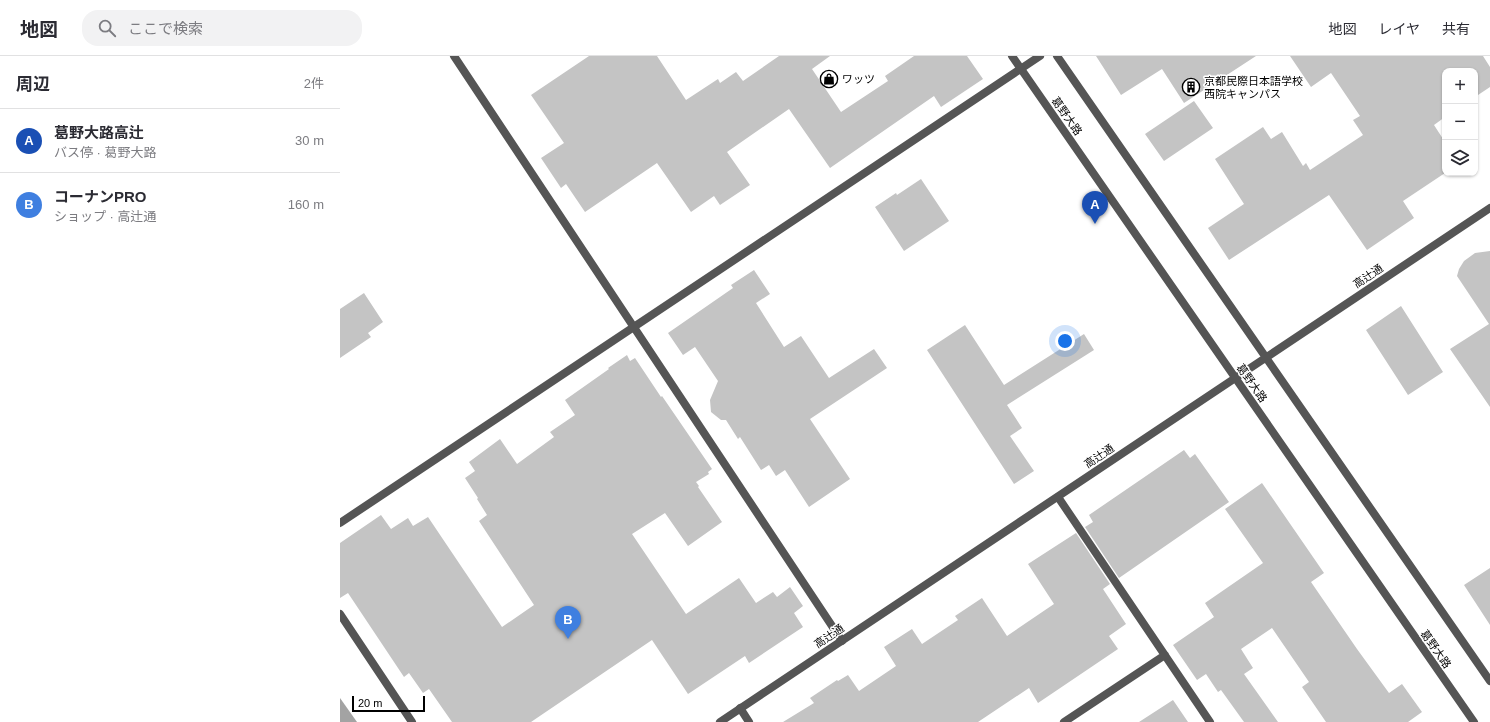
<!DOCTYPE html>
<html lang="ja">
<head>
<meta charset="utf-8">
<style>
  :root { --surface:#fff; --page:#f2f2f3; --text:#2b2b33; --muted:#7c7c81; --line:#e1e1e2; --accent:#0f766e }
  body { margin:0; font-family:Helvetica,"Noto Sans JP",sans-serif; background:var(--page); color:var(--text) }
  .controls { position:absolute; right:12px; top:12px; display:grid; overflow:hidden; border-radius:8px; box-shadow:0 1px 3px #0004 }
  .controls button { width:36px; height:36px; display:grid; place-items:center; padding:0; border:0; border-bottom:1px solid var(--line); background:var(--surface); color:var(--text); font:20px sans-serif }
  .scale { position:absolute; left:12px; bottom:10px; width:73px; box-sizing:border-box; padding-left:4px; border:2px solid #000; border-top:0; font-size:11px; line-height:14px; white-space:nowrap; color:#000; -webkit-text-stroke:3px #fff; paint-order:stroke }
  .you { position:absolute; left:725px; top:285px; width:14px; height:14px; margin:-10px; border:3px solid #fff; border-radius:50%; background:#1a73e8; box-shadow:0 0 0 6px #1a73e833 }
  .badge { display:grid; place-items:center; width:26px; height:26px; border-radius:50%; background:var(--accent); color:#fff; font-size:13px; font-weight:700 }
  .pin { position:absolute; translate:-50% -33px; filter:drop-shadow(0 1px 2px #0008) }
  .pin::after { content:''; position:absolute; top:21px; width:14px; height:12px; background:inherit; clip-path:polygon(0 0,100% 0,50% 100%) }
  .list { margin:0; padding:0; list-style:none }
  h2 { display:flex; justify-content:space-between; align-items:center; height:52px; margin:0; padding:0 16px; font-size:17px }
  h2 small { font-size:13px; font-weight:400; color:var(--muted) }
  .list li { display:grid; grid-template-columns:26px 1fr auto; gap:12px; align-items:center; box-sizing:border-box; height:64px; padding:0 16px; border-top:1px solid var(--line) }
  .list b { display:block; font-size:15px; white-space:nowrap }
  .list p { margin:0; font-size:13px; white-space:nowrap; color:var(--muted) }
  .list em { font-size:13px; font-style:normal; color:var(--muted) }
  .icon { flex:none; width:22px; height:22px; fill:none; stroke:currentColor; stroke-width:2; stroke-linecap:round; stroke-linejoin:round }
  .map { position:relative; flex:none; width:1150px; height:666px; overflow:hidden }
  header { display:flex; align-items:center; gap:24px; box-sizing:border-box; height:56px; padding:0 20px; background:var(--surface); border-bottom:1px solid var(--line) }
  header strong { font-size:19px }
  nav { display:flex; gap:22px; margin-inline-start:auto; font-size:14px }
  .search { width:280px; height:36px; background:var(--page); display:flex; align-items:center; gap:10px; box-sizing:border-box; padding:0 14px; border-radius:16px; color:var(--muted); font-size:15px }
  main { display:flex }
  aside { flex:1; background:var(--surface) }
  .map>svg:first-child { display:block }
  .water { fill:#a3a3a3 }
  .building { fill:#c4c4c4 }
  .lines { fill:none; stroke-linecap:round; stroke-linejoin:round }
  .service { stroke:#555; stroke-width:8 }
  .minor { stroke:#555; stroke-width:8 }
  .tertiary { stroke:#555; stroke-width:8 }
  .labels { text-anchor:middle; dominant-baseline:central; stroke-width:3; stroke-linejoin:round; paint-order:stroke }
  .poi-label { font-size:11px; fill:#000; stroke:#fff; text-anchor:start }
  .street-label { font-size:11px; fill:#000; stroke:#fff }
</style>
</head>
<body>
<header>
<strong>地図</strong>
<div class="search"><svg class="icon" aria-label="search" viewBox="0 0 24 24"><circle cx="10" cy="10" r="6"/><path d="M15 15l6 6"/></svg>ここで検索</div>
<nav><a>地図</a><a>レイヤ</a><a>共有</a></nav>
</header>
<main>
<aside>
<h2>周辺<small>2件</small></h2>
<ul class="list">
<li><span class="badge" style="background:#1a4fb4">A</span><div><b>葛野大路高辻</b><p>バス停 · 葛野大路</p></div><em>30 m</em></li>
<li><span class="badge" style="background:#3f7fe0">B</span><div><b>コーナンPRO</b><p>ショップ · 高辻通</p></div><em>160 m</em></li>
</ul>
</aside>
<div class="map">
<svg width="1150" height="666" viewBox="0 0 1150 666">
  <rect width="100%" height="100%" fill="#fff"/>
  <!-- water -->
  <path class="water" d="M0,642L17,666H0Z"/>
  <!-- building -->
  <path class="building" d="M249,0H317L346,44L378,23L380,27L396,16L403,25L439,0H490L472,13L501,56L548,25L545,20L574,0H627L643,23L601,51L594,40L490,112L449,53L387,96L410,129L380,149L374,140L351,156L317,107L245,156L226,128L221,132L201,102L224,87L191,39Z
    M756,0H916L844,47L822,13L781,39Z
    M950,0H1143L1150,11V31L1135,41V15H1105V61L1094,69L1105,86V117L1063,145L1074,162L1027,194L989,139L889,204L868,172L904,148L875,103L923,71L931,83L942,76L963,110L966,107L970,114L1023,79L1013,64L1020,60L991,17L971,31Z
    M854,45L873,72L824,105L805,78Z
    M581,123L609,165L564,195L535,151L556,137L557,139Z
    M1150,195V351L1110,293L1149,268L1117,220L1119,213L1124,205L1135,197Z
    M414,214L430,238L416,247L444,291L461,280L489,322L534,293L547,312L470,363L510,423L469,451L445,414L436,420L429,409L421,414L400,381L398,383L386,364H381L371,356L370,344L378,325L355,291L343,299L328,277L393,232L391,229Z
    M24,237L43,266L28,277L31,281L0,302V253Z
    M1061,250L1103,316L1068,339L1026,274Z
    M625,269L664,329L744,278L754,294L667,349L682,372L670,380L694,415L674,428L587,294Z
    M287,299L290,305L295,302L321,341L322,340L372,413L368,416L369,418L356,426L359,430L358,431L382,466L348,490L325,457L292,478L346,558L399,522L416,547L433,536L437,541L450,531L463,550L454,557L463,571L409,607L405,600L348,638L312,584L191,666H112L89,633L83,637L69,617L64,621L8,537L0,542V487L41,459L51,473L68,462L73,470L88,461L162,571L194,549L139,465L147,459L137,443L138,442L125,422L135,415L129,406L160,383L177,408L214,381L210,376L235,359L225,344L269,313L268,312Z
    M844,394L850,402L855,398L889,446L779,522L745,471L753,466L749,459Z
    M922,427L984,517L971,526L1017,593L1049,637L1062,628L1082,656L1068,666H986L962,631L969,626L932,572L901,593L913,612L904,618L938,666H904L881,634L878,636L866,618L857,624L833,589L874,561L865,547L923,507L885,453Z
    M736,477L770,528L763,533L786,568L769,580L778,593L698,647L689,632L638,666H443L474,647L470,642L497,624L498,625L508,619L519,635L556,610L544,591L572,573L582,588L618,564L615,560L642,542L667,580L714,548L688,508Z
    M1150,512V569L1124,529Z
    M833,644L848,666H799Z"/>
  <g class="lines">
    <!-- service -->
    <path class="service" d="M400,652L409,666"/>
    <!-- minor -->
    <path class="minor" d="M114,0L502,585
      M718,441L870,666
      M0,467L700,0
      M0,558L72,666
      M724,666L825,599"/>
    <!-- tertiary -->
    <path class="tertiary" d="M672,0L1134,666
      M717,0L1150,625
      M380,666L1150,152"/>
  </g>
  <!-- icons -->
  <defs>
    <symbol id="shop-ring" viewBox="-11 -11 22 22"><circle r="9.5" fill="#fff" stroke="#000" stroke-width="1.5"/><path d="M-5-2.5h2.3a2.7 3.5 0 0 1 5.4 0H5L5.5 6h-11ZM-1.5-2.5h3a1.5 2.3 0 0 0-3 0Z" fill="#000"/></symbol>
    <symbol id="building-ring" viewBox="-11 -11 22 22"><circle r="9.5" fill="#fff" stroke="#000" stroke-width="1.5"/><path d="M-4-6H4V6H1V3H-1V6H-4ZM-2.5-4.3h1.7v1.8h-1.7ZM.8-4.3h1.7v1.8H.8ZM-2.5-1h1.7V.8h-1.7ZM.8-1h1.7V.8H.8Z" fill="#000"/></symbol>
  </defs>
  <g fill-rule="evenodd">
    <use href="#shop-ring" x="479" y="13" width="20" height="20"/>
    <use href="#building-ring" x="841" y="21" width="20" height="20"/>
  </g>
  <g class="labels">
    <!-- poi labels -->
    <g class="poi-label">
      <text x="502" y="23">ワッツ</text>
      <text x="864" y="25">京都民際日本語学校<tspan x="864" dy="13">西院キャンパス</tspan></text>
    </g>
    <!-- street labels -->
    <g class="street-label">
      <text transform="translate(727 60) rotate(55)">葛野大路</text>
      <text transform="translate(1028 220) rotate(-34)">高辻通</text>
      <text transform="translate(912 327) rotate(55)">葛野大路</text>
      <text transform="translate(759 400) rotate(-34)">高辻通</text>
      <text transform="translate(489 580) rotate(-34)">高辻通</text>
      <text transform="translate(1096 593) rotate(55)">葛野大路</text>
    </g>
  </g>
</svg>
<div class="controls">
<button>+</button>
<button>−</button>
<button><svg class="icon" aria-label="layers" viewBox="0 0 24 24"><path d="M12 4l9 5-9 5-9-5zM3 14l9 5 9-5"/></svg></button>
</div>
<div class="scale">20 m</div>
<div class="you"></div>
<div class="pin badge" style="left:755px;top:168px;background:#1a4fb4">A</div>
<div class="pin badge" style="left:228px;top:583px;background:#3f7fe0">B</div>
</div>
</main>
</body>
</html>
